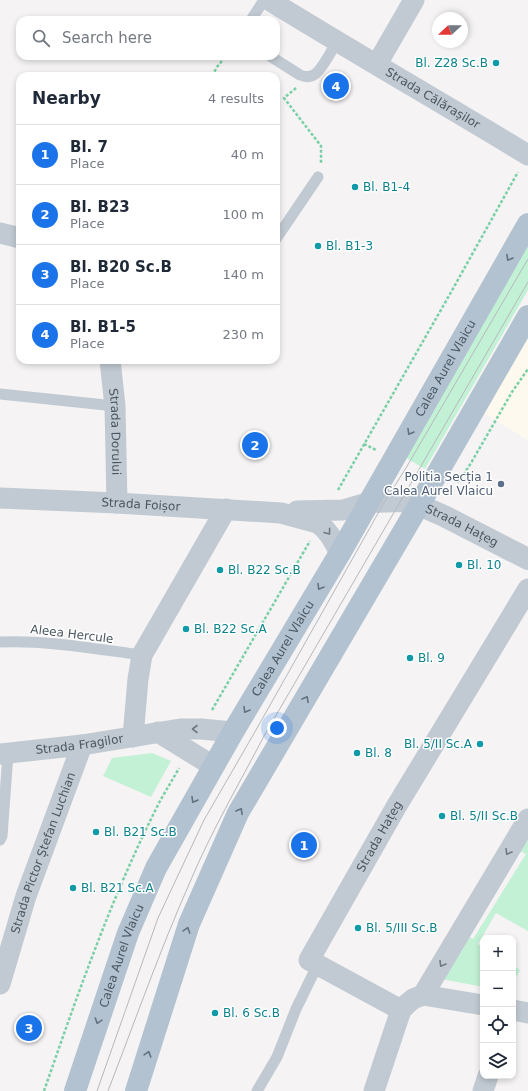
<!DOCTYPE html>
<html lang="en">
<head>
<meta charset="utf-8">
<style>
  :root { --surface:#fff; --page:#f2f2f3; --text:#1f2937; --muted:#747a83; --line:#e0e1e3; --accent:#1a73e8 }
  body { margin:0; font-family:"DejaVu Sans",sans-serif; background:var(--page); color:var(--text) }
  .controls { position:absolute; right:12px; bottom:12px; display:grid; overflow:hidden; border-radius:8px; box-shadow:0 2px 6px #0003 }
  .controls button { width:36px; height:36px; display:grid; place-items:center; padding:0; border:0; border-bottom:1px solid var(--line); background:var(--surface); color:var(--text); font:20px sans-serif }
  .compass { position:absolute; left:432px; top:12px; width:36px; height:36px; border-radius:50%; background:var(--surface); box-shadow:0 2px 6px #0003; rotate:248deg }
  .you { position:absolute; left:277px; top:728px; width:14px; height:14px; margin:-10px; border:3px solid #fff; border-radius:50%; background:#1a73e8; box-shadow:0 0 0 6px #1a73e833 }
  .badge { display:grid; place-items:center; width:26px; height:26px; border-radius:50%; background:var(--accent); color:#fff; font-size:13px; font-weight:700 }
  .pin { position:absolute; translate:-50% -50%; border:2px solid #fff; box-shadow:0 1px 4px #0006 }
  .list { margin:0; padding:0; list-style:none }
  h2 { display:flex; justify-content:space-between; align-items:center; height:52px; margin:0; padding:0 16px; font-size:17px }
  h2 small { font-size:13px; font-weight:400; color:var(--muted) }
  .list li { display:grid; grid-template-columns:26px 1fr auto; gap:12px; align-items:center; box-sizing:border-box; height:60px; padding:0 16px; border-top:1px solid var(--line) }
  .list b { display:block; font-size:15px; white-space:nowrap }
  .list p { margin:0; font-size:13px; white-space:nowrap; color:var(--muted) }
  .list em { font-size:13px; font-style:normal; color:var(--muted) }
  .icon { flex:none; width:22px; height:22px; fill:none; stroke:currentColor; stroke-width:2; stroke-linecap:round; stroke-linejoin:round }
  .map { position:relative; flex:none; width:528px; height:1091px; overflow:hidden }
  .search { position:absolute; background:var(--surface); box-shadow:0 2px 6px #0003; left:16px; top:16px; width:264px; height:44px; display:flex; align-items:center; gap:10px; box-sizing:border-box; padding:0 14px; border-radius:12px; color:var(--muted); font-size:15px }
  .panel { position:absolute; background:var(--surface); box-shadow:0 2px 6px #0003; left:16px; top:72px; width:264px; height:292px; border-radius:12px }
  .map>svg:first-child { display:block }
  .commercial { fill:#fdf9ef }
  .green { fill:#c3f1d5 }
  .lines { fill:none; stroke-linecap:round; stroke-linejoin:round }
  .path { stroke:#7ad0a6; stroke-width:2.5; stroke-dasharray:3 2; stroke-linecap:butt }
  .service { stroke:#c1cad2; stroke-width:11 }
  .minor { stroke:#c1cad2; stroke-width:21 }
  .tertiary { stroke:#c1cad2; stroke-width:22 }
  .primary { stroke:#b3c2d1; stroke-width:22 }
  .tram { stroke:#b5b8bd; stroke-width:1 }
  .oneway { stroke:#64717d }
  .oneway2 { stroke:#6e7983 }
  .culture-dot { fill:#0f9aa8; stroke:#fff; stroke-width:1.5 }
  .service-dot { fill:#5c6f8a; stroke:#fff; stroke-width:1.5 }
  .labels { text-anchor:middle; dominant-baseline:central; stroke-width:3; stroke-linejoin:round; paint-order:stroke }
  .culture-label { font-size:12px; fill:#0d838f; stroke:#fff; text-anchor:start }
  .street-label { font-size:12px; fill:#4a5661; stroke:#fff }
  .service-label { font-size:12px; fill:#4e5e75; stroke:#fff; text-anchor:end }
</style>
</head>
<body>
<div class="map">
<svg width="528" height="1091" viewBox="0 0 528 1091">
  <rect width="100%" height="100%" fill="#f5f3f3"/>
  <!-- commercial -->
  <path class="commercial" d="M528,316V440L475,408Z"/>
  <!-- green -->
  <path class="green" d="M528,244V290L425,469L406,458Z
    M152,753L171,761L151,797L103,776L112,758Z
    M528,834V931L496,913L478,944L483,947V987L442,979L467,936L473,939L526,854L519,851Z
    M513,965L520,970L513,983Z"/>
  <g class="lines">
    <!-- path -->
    <path class="path" d="M212,76L217,67L226,56
      M296,88L284,98L321,146V163
      M364,444L376,450
      M457,482L460,480L471,463L512,392L528,369
      M338,490L450,294L518,172
      M212,710L310,541
      M44,1091C77,996 110,901 155,811C162,796 171,783 179,768"/>
    <!-- service -->
    <path class="service" d="M251,20L264,0
      M270,56L300,75C305,77 310,78 315,74C322,70 332,49 337,42
      M276,239L318,177
      M0,394L115,406
      M0,642C48,640 95,649 142,655
      M0,840L2,836L8,754
      M257,1091L277,1057L296,1009L315,970L310,962"/>
    <!-- minor -->
    <g class="minor">
      <path id="s1" d="M269,0C355,53 442,103 528,155"/>
      <path d="M377,64L414,0"/>
      <path d="M0,233L20,238"/>
      <path id="s2" d="M110,360L115,406L117,503"/>
      <path id="s3" d="M0,498L117,503L281,513L318,523C329,531 334,542 340,553"/>
      <path d="M297,511L343,510L370,502"/>
      <path d="M158,732L213,766"/>
      <path d="M133,737L138,679L142,655L226,509"/>
      <path id="s4" d="M0,754L82,745L180,729H201L233,732"/>
      <path id="s5" d="M0,984L26,896L82,745"/>
      <path d="M423,995L528,819"/>
      <path id="s6" d="M401,1010L309,960L396,807L528,589"/>
      <path d="M513,1010L528,1013"/>
      <path d="M374,1091L401,1010L407,1004L413,999L423,995L483,1005"/>
      <path d="M483,1091L488,1076"/>
    </g>
    <!-- tertiary -->
    <path class="tertiary" id="s7" d="M370,502L402,501L419,505L444,516L528,559"/>
    <!-- primary -->
    <g class="primary">
      <path id="s8" d="M75,1091L128,933L156,868L233,732L340,553L528,224"/>
      <path d="M136,1091L189,924L238,813L419,505L528,316"/>
    </g>
    <!-- tram -->
    <path class="tram" d="M97,1091L158,918L204,820L256,730L385,501L406,468L528,259
      M108,1091C135,1021 160,950 190,882C211,832 239,784 264,736L528,282"/>
  </g>
  <!-- one-way arrows -->
  <defs><path id="oneway-chevron" d="M-2-3.5L2.5 0L-2 3.5" fill="none" stroke-width="1.6" stroke-linecap="round" stroke-linejoin="round"/></defs>
  <g class="oneway">
    <use href="#oneway-chevron" transform="translate(509 258) rotate(120)"/>
    <use href="#oneway-chevron" transform="translate(410 432) rotate(120)"/>
    <use href="#oneway-chevron" transform="translate(320 587) rotate(121)"/>
    <use href="#oneway-chevron" transform="translate(306 699) rotate(-60)"/>
    <use href="#oneway-chevron" transform="translate(246 710) rotate(121)"/>
    <use href="#oneway-chevron" transform="translate(194 800) rotate(120)"/>
    <use href="#oneway-chevron" transform="translate(240 811) rotate(-61)"/>
    <use href="#oneway-chevron" transform="translate(187 930) rotate(-72)"/>
    <use href="#oneway-chevron" transform="translate(98 1021) rotate(108)"/>
    <use href="#oneway-chevron" transform="translate(148 1054) rotate(-73)"/>
  </g>
  <g class="oneway2">
    <use href="#oneway-chevron" transform="translate(328 532) rotate(53)"/>
    <use href="#oneway-chevron" transform="translate(195 729) rotate(180)"/>
    <use href="#oneway-chevron" transform="translate(508 852) rotate(121)"/>
    <use href="#oneway-chevron" transform="translate(442 964) rotate(121)"/>
  </g>
  <!-- markers -->
  <g class="culture-dot">
    <circle cx="496" cy="63" r="4"/>
    <circle cx="355" cy="187" r="4"/>
    <circle cx="318" cy="246" r="4"/>
    <circle cx="459" cy="565" r="4"/>
    <circle cx="220" cy="570" r="4"/>
    <circle cx="186" cy="629" r="4"/>
    <circle cx="410" cy="658" r="4"/>
    <circle cx="480" cy="744" r="4"/>
    <circle cx="357" cy="753" r="4"/>
    <circle cx="442" cy="816" r="4"/>
    <circle cx="96" cy="832" r="4"/>
    <circle cx="73" cy="888" r="4"/>
    <circle cx="358" cy="928" r="4"/>
    <circle cx="215" cy="1013" r="4"/>
  </g>
  <circle class="service-dot" cx="501" cy="484" r="4"/>
  <g class="labels">
    <!-- culture labels -->
    <g class="culture-label">
      <text x="488" y="63" text-anchor="end">Bl. Z28 Sc.B</text>
      <text x="363" y="187">Bl. B1-4</text>
      <text x="326" y="246">Bl. B1-3</text>
      <text x="467" y="565">Bl. 10</text>
      <text x="228" y="570">Bl. B22 Sc.B</text>
      <text x="194" y="629">Bl. B22 Sc.A</text>
      <text x="418" y="658">Bl. 9</text>
      <text x="472" y="744" text-anchor="end">Bl. 5/II Sc.A</text>
      <text x="365" y="753">Bl. 8</text>
      <text x="450" y="816">Bl. 5/II Sc.B</text>
      <text x="104" y="832">Bl. B21 Sc.B</text>
      <text x="81" y="888">Bl. B21 Sc.A</text>
      <text x="366" y="928">Bl. 5/III Sc.B</text>
      <text x="223" y="1013">Bl. 6 Sc.B</text>
    </g>
    <!-- street labels -->
    <g class="street-label">
      <text stroke="none"><textPath href="#s1" startOffset="191">Strada Călărașilor</textPath></text>
      <text stroke="none"><textPath href="#s8" startOffset="815">Calea Aurel Vlaicu</textPath></text>
      <text stroke="none"><textPath href="#s2" startOffset="72">Strada Dorului</textPath></text>
      <text stroke="none"><textPath href="#s3" startOffset="141">Strada Foișor</textPath></text>
      <text stroke="none"><textPath href="#s7" startOffset="97">Strada Hațeg</textPath></text>
      <text transform="translate(72 634) rotate(7)">Aleea Hercule</text>
      <text stroke="none"><textPath href="#s8" startOffset="491">Calea Aurel Vlaicu</textPath></text>
      <text stroke="none"><textPath href="#s4" startOffset="80">Strada Fragilor</textPath></text>
      <text stroke="none"><textPath href="#s6" startOffset="247">Strada Hațeg</textPath></text>
      <text stroke="none"><textPath href="#s5" startOffset="138">Strada Pictor Ștefan Luchian</textPath></text>
      <text stroke="none"><textPath href="#s8" startOffset="143">Calea Aurel Vlaicu</textPath></text>
    </g>
    <!-- service labels -->
    <g class="service-label">
      <text x="493" y="477">Politia Secția 1<tspan x="493" dy="14">Calea Aurel Vlaicu</tspan></text>
    </g>
  </g>
</svg>
<div class="controls">
<button>+</button>
<button>−</button>
<button><svg class="icon" aria-label="locate" viewBox="0 0 24 24"><circle cx="12" cy="12" r="6"/><path d="M12 2v4M12 18v4M2 12h4M18 12h4"/></svg></button>
<button><svg class="icon" aria-label="layers" viewBox="0 0 24 24"><path d="M12 4l9 5-9 5-9-5zM3 14l9 5 9-5"/></svg></button>
</div>
<svg class="compass" viewBox="-18 -18 36 36"><path d="M0-13l5 13h-10z" fill="#e53935"/><path d="M0 13l5-13h-10z" fill="#747a83"/></svg>
<div class="you"></div>
<div class="pin badge" style="left:304px;top:845px">1</div>
<div class="pin badge" style="left:255px;top:445px">2</div>
<div class="pin badge" style="left:29px;top:1028px">3</div>
<div class="pin badge" style="left:336px;top:86px">4</div>
<div class="search"><svg class="icon" aria-label="search" viewBox="0 0 24 24"><circle cx="10" cy="10" r="6"/><path d="M15 15l6 6"/></svg>Search here</div>
<section class="panel">
<h2>Nearby<small>4 results</small></h2>
<ul class="list">
<li><span class="badge">1</span><div><b>Bl. 7</b><p>Place</p></div><em>40 m</em></li>
<li><span class="badge">2</span><div><b>Bl. B23</b><p>Place</p></div><em>100 m</em></li>
<li><span class="badge">3</span><div><b>Bl. B20 Sc.B</b><p>Place</p></div><em>140 m</em></li>
<li><span class="badge">4</span><div><b>Bl. B1-5</b><p>Place</p></div><em>230 m</em></li>
</ul>
</section>
</div>
</body>
</html>
